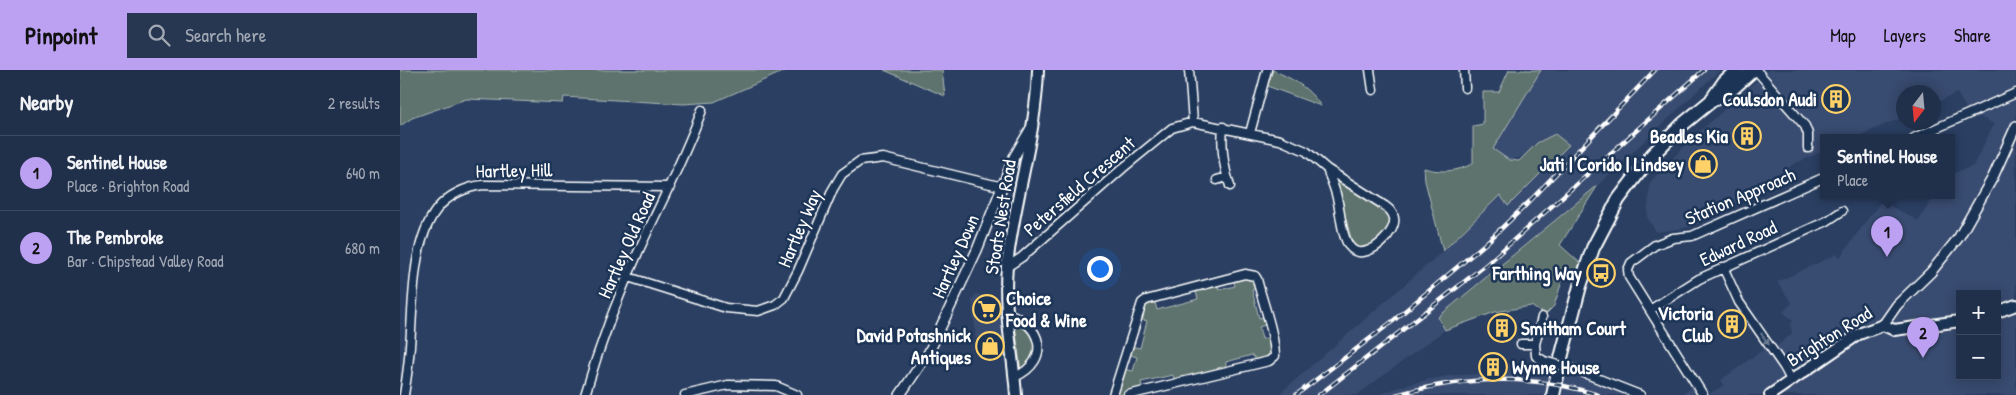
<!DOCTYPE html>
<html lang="en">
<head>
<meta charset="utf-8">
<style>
  :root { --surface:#202f4a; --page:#283751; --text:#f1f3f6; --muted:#a2a9b5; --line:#3d4a62; --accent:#bca0f2 }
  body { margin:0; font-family:"Patrick Hand",sans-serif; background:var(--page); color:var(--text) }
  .controls { position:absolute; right:15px; bottom:15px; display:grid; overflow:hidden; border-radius:0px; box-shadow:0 2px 12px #0003 }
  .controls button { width:45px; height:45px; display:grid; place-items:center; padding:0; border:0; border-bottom:1px solid var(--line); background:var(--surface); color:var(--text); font:25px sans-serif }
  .compass { position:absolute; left:1496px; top:15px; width:45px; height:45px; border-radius:50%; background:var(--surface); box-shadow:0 2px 12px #0003; rotate:196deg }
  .you { position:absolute; left:699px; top:198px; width:18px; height:18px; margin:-12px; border:4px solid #fff; border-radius:50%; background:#1a73e8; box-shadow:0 0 0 8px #1a73e833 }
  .badge { display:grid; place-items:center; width:32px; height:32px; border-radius:50%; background:var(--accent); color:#111; font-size:16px; font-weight:700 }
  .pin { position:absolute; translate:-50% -41px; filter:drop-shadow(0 1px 2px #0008) }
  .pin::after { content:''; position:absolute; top:26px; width:18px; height:15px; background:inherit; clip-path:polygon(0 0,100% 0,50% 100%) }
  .popup { position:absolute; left:1420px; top:64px; width:135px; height:65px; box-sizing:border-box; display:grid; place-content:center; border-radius:0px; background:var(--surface); filter:drop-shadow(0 1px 4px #0005); font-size:16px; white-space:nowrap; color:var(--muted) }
  .popup b { font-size:19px; color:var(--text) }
  .popup::after { content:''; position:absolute; left:50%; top:100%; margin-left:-10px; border:10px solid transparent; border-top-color:var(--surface) }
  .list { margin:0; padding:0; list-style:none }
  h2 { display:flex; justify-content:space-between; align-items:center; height:65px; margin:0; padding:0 20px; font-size:21px }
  h2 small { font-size:16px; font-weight:400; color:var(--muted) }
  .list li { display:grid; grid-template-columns:32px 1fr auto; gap:15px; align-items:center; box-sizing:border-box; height:75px; padding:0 20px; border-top:1px solid var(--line) }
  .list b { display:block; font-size:19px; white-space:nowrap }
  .list p { margin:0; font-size:16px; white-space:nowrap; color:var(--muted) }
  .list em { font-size:16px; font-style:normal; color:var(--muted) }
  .icon { flex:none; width:28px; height:28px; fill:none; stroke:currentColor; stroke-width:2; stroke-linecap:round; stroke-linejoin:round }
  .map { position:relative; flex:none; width:1616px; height:325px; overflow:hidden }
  header { display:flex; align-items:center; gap:30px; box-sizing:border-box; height:70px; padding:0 25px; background:var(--accent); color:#111 }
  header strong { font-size:24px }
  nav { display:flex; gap:28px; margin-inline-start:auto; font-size:18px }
  .search { width:350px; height:45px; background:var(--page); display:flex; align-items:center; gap:12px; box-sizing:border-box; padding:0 18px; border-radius:0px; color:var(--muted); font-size:19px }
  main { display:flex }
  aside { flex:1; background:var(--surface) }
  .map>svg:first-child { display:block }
  .built { fill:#394b70; fill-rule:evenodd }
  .green { fill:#5e736e; stroke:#aeb9b6 }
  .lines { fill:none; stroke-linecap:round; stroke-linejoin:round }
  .minor-casing { stroke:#fff; stroke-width:11 }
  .tertiary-casing { stroke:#fff; stroke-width:12 }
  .secondary-casing { stroke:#fff; stroke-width:14 }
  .trunk-casing { stroke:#fff; stroke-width:16 }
  .minor { stroke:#1d3557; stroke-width:8 }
  .tertiary { stroke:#1d3557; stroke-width:9 }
  .secondary { stroke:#1d3557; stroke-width:10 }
  .trunk { stroke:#1d3557; stroke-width:12 }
  .rail-casing { stroke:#fff; stroke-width:4.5 }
  .rail { stroke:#1d3557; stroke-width:2.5; stroke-dasharray:8; stroke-linecap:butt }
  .minor-bridge-casing { stroke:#fff; stroke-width:11; stroke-linecap:butt }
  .minor-bridge { stroke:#1d3557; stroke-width:8 }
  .oneway { fill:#6c7c92 }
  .labels { text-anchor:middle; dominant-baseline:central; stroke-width:5; stroke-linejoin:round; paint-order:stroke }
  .poi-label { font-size:19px; font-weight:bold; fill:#fff; stroke:#1d3557; text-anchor:end }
  .street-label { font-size:19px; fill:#fff; stroke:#1d3557 }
</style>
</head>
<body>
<header>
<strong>Pinpoint</strong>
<div class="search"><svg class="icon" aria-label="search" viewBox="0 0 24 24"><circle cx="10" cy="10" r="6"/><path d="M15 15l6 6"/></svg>Search here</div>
<nav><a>Map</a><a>Layers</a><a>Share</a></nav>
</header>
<main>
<aside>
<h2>Nearby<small>2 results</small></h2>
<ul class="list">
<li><span class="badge">1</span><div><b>Sentinel House</b><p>Place · Brighton Road</p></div><em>640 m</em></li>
<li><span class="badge">2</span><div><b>The Pembroke</b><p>Bar · Chipstead Valley Road</p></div><em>680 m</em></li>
</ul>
</aside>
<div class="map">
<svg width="1616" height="325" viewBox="0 0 1616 325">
  <rect width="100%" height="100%" fill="#2a3f62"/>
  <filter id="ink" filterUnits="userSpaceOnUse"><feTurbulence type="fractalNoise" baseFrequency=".02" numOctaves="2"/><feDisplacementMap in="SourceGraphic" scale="10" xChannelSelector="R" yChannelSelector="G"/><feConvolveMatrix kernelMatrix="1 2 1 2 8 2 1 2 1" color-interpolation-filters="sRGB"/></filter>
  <g filter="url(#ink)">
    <!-- built -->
    <path class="built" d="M1141,0H1320L1198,115L1038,247L1045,260L957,325H878L1043,181L1100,125L1108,136L1169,76L1155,64L1137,73L1122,87L1109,90L1093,79Z
      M1369,0H1616V325H1281L1294,316L1309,324L1324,315L1321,310L1365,278L1376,277L1392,263L1390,255L1393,251L1383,242L1392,233L1377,212L1437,184L1440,187L1481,131L1519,151L1533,126H1551V104L1573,96L1594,54L1567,40L1557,23L1534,34V22H1504L1503,47L1454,68H1423V81L1392,95L1366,118L1291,157L1256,162L1247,147L1250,112L1292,68ZM1560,224H1597V306H1560Z
      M576,224L599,229L603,280L577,283L572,229Z
      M1116,294L1131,295L1165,305L1197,311L1223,325H978L1006,315L1026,310L1047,306L1108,302L1109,295Z"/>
    <!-- green -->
    <path class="green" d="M0,0H387L314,32L284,34L164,27L163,33L66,29L12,48L0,56Z
      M484,0H542L545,26Z
      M873,0C894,10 907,16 921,36L867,16Z
      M1109,0H1141L1093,79L1109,90L1119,91L1137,73L1155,64L1169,75L1108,136L1100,125L1043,181L1025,111L1024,98C1039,103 1059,102 1073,93V56L1083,54V22H1099Z
      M939,110L987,142C999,160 966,188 953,175L936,113Z
      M1198,115L1160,175L1180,193L1176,201L1166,199L1154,236L1145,245L1131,236L1095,242L1045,260L1038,247Z
      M851,205L859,218L852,220L859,248L867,246L869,254L859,257L862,269L872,267L875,286L859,293L852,285L826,292L825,301L775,313L773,305L741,312L743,321L728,325H713L723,299L733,301L737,287L727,284L729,276L740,278L747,251L736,248L739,238L754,228L757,240L798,229L795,218L817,212L819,220L835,216L833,208Z
      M614,247C640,266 644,278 621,302Z"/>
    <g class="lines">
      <defs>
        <path id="minor" d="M789,0L793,52
          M970,0L973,20
          M1064,0L1065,18
          M1356,0L1405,56L1408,64V78
          M823,57C821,77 824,98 830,116
          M850,63L867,0
          M1514,68L1616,23
          M817,110L827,107
          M607,197L622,187L723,98L772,58L793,52L880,70L906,81L927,99L985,136C989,139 993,142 994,148C997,162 970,188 955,181C941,175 941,142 937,128C935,118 930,108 927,99
          M1323,197L1339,232L1384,297L1391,310
          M228,207L326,238L358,241L375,235L384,228L398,201L433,119L442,104L460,91L483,88L603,117
          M1250,240L1299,209L1427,151L1442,141
          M607,243C642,254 652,290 615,307
          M1142,247L1135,274L1136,286L1144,291
          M1121,274H1135
          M1176,300L1240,325
          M4,325C6,312 8,300 9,287C14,243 9,175 37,139C48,125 66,117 83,115L270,117
          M185,325C201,270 222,216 246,165C266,123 286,83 302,40
          M285,325L328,315L376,316L397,325
          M713,325L742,233L746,230L845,204L855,206L857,209C863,234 874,260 875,286L869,291L728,325
          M1303,325L1229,207L1228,200L1231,193L1255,175L1273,168L1292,166L1423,108"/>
        <path id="tertiary" d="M1483,255L1497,235L1531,202L1559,167L1593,107L1616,56
          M500,325L529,282L577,180L614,87L631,58"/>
        <path id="secondary" d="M1597,242L1616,235
          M616,325C613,282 603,239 607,196C614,130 636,67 638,0
          M1370,325L1459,264L1483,255L1494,260L1560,251"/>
        <path id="trunk" d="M1312,29L1324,12L1337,0
          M1153,325L1162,284L1180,216L1193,178L1218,130L1252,85L1283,54L1311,31L1330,21L1353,0"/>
      </defs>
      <!-- minor casing -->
      <use href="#minor" class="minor-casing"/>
      <!-- tertiary casing -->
      <use href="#tertiary" class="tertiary-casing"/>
      <!-- secondary casing -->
      <use href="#secondary" class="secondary-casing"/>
      <!-- trunk casing -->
      <use href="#trunk" class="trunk-casing"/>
      <!-- minor -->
      <use href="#minor" class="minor"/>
      <!-- tertiary -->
      <use href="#tertiary" class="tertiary"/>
      <!-- secondary -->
      <use href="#secondary" class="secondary"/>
      <!-- trunk -->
      <use href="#trunk" class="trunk"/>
      <defs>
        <path id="rail" d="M896,325L993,251L1086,173L1128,133L1255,0
          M919,325L1087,194L1304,0
          M996,325C1062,307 1132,303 1198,325"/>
      </defs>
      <!-- rail casing -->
      <use href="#rail" class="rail-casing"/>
      <!-- rail -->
      <use href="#rail" class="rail"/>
      <defs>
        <path id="minor-bridge" d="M1144,291L1176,300"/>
      </defs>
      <!-- minor-bridge casing -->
      <use href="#minor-bridge" class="minor-bridge-casing"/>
      <!-- minor-bridge -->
      <use href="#minor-bridge" class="minor-bridge"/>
    </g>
    <!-- one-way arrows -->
    <defs><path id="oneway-solid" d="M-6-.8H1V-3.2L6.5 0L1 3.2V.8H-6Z" transform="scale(1.25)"/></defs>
    <use class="oneway" href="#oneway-solid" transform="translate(1365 269) rotate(55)"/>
  </g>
  <!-- icons -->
  <defs>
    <symbol id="building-ring" viewBox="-11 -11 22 22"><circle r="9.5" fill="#1d3557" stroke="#ffd166" stroke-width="1.5"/><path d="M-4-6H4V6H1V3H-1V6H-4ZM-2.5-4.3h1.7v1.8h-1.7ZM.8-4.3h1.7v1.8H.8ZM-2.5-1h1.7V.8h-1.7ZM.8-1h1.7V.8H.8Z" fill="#ffd166"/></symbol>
    <symbol id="shop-ring" viewBox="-11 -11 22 22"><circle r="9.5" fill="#1d3557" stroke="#ffd166" stroke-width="1.5"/><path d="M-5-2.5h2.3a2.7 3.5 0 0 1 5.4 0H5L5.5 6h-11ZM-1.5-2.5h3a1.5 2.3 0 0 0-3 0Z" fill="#ffd166"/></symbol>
    <symbol id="bus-ring" viewBox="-11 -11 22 22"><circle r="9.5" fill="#1d3557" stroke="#ffd166" stroke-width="1.5"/><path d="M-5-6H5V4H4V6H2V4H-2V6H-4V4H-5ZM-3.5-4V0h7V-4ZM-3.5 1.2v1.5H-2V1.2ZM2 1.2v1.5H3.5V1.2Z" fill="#ffd166"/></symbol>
    <symbol id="supermarket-ring" viewBox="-11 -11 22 22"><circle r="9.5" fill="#1d3557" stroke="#ffd166" stroke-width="1.5"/><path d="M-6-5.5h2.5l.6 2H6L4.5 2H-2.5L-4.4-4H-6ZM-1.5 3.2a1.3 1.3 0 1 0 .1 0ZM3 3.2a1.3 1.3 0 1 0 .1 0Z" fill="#ffd166"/></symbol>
  </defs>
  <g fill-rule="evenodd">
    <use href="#building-ring" x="1420" y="13" width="32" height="32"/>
    <use href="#building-ring" x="1331" y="50" width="32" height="32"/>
    <use href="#shop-ring" x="1287" y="78" width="32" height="32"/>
    <use href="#bus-ring" x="1185" y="187" width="32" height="32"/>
    <use href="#supermarket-ring" x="571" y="223" width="32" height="32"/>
    <use href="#building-ring" x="1316" y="238" width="32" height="32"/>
    <use href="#building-ring" x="1086" y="242" width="32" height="32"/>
    <use href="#shop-ring" x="574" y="260" width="32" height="32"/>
    <use href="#building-ring" x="1077" y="281" width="32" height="32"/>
  </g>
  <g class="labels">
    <!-- poi labels -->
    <g class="poi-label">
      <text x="1417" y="29">Coulsdon Audi</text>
      <text x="1328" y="66">Beadles Kia</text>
      <text x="1284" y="94">Jati | Corido | Lindsey</text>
      <text x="1182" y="203">Farthing Way</text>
      <text x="606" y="228" text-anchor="start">Choice<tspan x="606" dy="22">Food &amp; Wine</tspan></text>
      <text x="1313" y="243">Victoria<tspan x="1313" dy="22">Club</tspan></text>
      <text x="1121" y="258" text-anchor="start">Smitham Court</text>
      <text x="571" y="265">David Potashnick<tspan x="571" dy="22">Antiques</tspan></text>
      <text x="1112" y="297" text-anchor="start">Wynne House</text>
    </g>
    <!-- street labels -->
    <g class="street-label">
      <text transform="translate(114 100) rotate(-1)">Hartley Hill</text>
      <text transform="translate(679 116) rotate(-41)">Petersfield Crescent</text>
      <text transform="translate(1340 126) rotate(-23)">Station Approach</text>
      <text transform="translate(600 147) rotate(-81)">Stoats Nest Road</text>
      <text transform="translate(399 158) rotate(-67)">Hartley Way</text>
      <text transform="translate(1338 173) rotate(-25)">Edward Road</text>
      <text transform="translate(226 175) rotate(-66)">Hartley Old Road</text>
      <text transform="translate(555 186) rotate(-66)">Hartley Down</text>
      <text transform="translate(1429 266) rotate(-32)">Brighton Road</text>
    </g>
  </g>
</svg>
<div class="controls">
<button>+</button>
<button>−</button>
</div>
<svg class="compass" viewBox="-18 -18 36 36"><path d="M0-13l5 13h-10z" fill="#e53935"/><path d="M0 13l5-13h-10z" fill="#a2a9b5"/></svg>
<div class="you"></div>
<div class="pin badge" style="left:1487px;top:187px">1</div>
<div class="popup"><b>Sentinel House</b>Place</div>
<div class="pin badge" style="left:1523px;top:288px">2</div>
</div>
</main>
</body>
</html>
